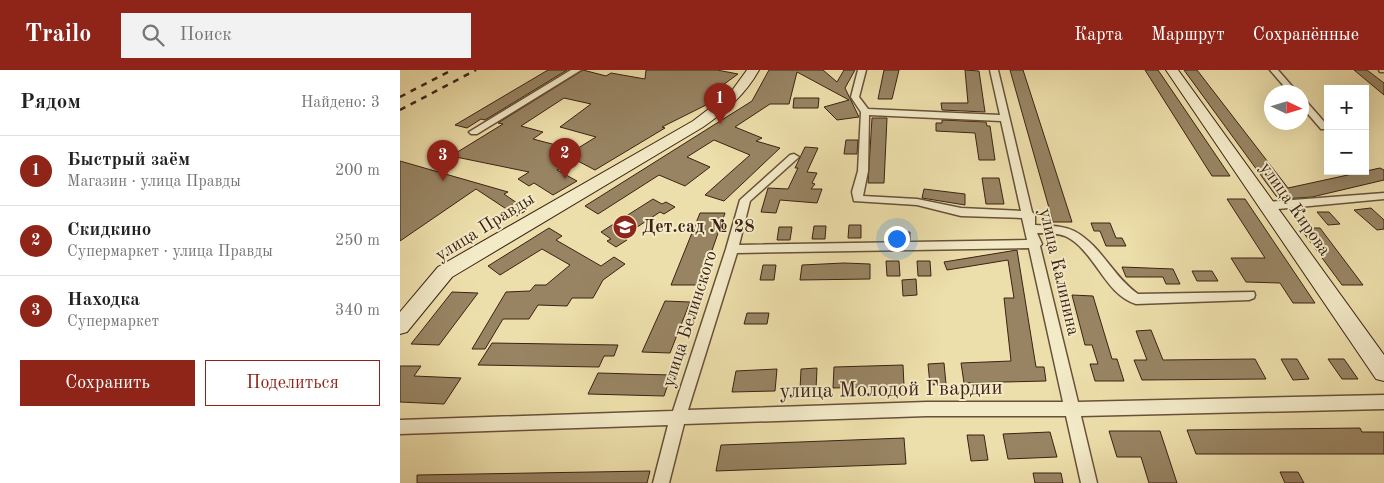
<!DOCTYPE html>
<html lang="ru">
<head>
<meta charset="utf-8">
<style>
  :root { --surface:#fff; --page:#f2f2f2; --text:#222; --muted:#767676; --line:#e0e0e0; --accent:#8f2418 }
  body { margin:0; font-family:"Old Standard TT",serif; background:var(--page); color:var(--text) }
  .controls { position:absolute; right:15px; top:15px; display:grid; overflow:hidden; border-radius:0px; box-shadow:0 5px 20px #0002 }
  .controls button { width:45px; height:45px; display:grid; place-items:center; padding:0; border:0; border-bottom:1px solid var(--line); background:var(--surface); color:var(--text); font:25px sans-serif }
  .compass { position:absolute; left:864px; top:15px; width:45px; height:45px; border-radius:50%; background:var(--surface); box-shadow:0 5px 20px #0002; rotate:94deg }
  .you { position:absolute; left:496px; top:168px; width:18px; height:18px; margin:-12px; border:4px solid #fff; border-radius:50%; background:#1a73e8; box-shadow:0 0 0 8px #1a73e833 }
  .badge { display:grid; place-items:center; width:32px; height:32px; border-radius:50%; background:var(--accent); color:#fff; font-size:16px; font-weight:700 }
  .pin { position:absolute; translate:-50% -41px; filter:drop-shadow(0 1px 2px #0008) }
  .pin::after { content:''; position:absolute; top:26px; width:18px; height:15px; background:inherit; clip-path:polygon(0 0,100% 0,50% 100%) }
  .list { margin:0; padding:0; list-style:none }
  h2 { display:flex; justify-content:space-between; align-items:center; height:65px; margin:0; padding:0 20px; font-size:21px }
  h2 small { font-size:16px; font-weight:400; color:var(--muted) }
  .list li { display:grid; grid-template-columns:32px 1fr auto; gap:15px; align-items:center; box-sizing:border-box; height:70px; padding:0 20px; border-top:1px solid var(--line) }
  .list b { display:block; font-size:19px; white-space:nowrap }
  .list p { margin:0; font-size:16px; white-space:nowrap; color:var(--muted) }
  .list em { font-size:16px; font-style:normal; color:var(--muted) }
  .actions { display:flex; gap:10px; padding:15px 20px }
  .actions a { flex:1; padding:11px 0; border:1px solid var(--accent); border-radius:0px; text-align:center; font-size:18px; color:var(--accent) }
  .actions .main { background:var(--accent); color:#fff }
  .icon { flex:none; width:28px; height:28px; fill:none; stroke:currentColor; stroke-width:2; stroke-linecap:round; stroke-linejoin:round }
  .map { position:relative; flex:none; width:984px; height:413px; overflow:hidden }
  header { display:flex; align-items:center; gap:30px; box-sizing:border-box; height:70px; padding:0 25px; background:var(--accent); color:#fff }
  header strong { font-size:24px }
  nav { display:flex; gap:28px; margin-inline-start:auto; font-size:18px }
  .search { width:350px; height:45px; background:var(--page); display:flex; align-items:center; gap:12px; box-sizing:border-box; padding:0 18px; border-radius:0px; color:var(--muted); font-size:19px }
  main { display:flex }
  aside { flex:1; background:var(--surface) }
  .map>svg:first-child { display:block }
  .building { fill:#988463; stroke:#3c2214; fill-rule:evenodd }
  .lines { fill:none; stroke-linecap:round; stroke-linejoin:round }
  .street-casing { stroke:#68513a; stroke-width:3 }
  .secondary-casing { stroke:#3c2214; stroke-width:2 }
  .street { fill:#f3eac8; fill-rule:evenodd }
  .secondary { fill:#f3eac8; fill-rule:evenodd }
  .rail { stroke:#3c2214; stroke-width:2.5; stroke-dasharray:6 6; stroke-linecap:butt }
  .labels { text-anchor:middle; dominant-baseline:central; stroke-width:4; stroke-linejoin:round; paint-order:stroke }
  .street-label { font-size:18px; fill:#3c2214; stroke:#f3eac8 }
  .poi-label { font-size:18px; font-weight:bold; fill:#3c2214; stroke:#f3eac8; text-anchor:start }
  .near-street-label { font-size:21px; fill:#3c2214; stroke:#f3eac8 }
</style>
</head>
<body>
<header>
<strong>Trailo</strong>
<div class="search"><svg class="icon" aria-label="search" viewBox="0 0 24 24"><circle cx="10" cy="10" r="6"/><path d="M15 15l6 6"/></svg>Поиск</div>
<nav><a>Карта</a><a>Маршрут</a><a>Сохранённые</a></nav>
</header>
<main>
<aside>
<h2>Рядом<small>Найдено: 3</small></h2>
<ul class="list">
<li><span class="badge">1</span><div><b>Быстрый заём</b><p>Магазин · улица Правды</p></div><em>200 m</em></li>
<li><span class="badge">2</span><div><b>Скидкино</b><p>Супермаркет · улица Правды</p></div><em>250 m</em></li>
<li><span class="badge">3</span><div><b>Находка</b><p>Супермаркет</p></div><em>340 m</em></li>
</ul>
<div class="actions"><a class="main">Сохранить</a><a>Поделиться</a></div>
</aside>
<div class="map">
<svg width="984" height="413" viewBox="0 0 984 413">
  <rect width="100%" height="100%" fill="#eddfab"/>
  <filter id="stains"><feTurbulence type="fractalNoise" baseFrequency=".004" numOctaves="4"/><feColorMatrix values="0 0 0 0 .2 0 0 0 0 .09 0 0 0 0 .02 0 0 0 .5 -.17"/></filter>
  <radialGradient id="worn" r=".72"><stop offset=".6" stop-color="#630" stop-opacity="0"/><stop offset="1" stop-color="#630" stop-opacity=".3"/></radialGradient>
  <!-- building -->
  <path class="building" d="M148,0H167L85,50L81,49L67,58L55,55Z
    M183,0L206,6L211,3L245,9L246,0H317L338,4L308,26L316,30L262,57L265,58L195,100L176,90L157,100L177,111L153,125L134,113L129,116L118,109L129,102L51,86L103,54L98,53ZM164,28L191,34L160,57L196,67L175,80L133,69L143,62L121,56Z
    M369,0H423L437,12L444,0H455L445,18L459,47L437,50L424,37L449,30L397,2L389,34H370L335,57L362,68L356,71L380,78L324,131L305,125L350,85L314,70L287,87L310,97L285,116L259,105L198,144L185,136L352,31Z
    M484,0H499L492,29H478Z
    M565,0L579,1L585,42L542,40L541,33H568Z
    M610,0H623L672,152H653Z
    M745,0H758L830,106H812Z
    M784,0H797L888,118L980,98L984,100V110L912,127L883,129L876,126Z
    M954,0H967L984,13V25Z
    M394,28H419L418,38H393Z
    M472,48H487L484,113H468Z
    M542,50L586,52L587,56H590L595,90H579L575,63L536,61V53H542Z
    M446,70H458L457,84H444Z
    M405,77L418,78L407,102L417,103L412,113L415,114L411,119H422L417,133L380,130L376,143L361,142L368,118L388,119L398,98H395Z
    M0,91L108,122L104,124L127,140L117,146L76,119L0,171Z
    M582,108H599L604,134H586Z
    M524,119L565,124V135L522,128Z
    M253,129L262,134L266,132L275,137L264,144L260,142L222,167L227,170L216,177L207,171L211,169L201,162Z
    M827,129H845L915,233H893L880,213L846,212L831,188H865Z
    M971,138L984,150V159L977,160L954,140Z
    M917,142H929L940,154L928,155Z
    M300,143H325L300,215H271Z
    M691,153H710L716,168H722L726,176H706L700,161H694Z
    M449,155H461V168H448Z
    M414,156H426L425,169H412Z
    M379,157H392L390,170H377Z
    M149,158L162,166L156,170L201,196L214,187L225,194L203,210L193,228H172L167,236L138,235L129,249H103L85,279H72L106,222L130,221L135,215H146L170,195L142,179L100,205L88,196Z
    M900,158H920L963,215H942Z
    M491,162H510V170H490Z
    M617,180L636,297H644L646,311L564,313L561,293L611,291L604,228H614L608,190L547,200L544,192Z
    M486,191H499L500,206H487Z
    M517,191H530L531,206H518Z
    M444,193L470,194V209L400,210L402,195Z
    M363,195H376L374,210H360Z
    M722,197L773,199L780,214H766L763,207H726Z
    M792,201H812L818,211H797Z
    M516,209L517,225L503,226L502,210Z
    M52,222L78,223L39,275L11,274Z
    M672,225L693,226L712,289H717L724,311H695L690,294H698L692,275H685Z
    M265,231L290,232L270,283L242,282Z
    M347,243H369L367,254H344Z
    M751,260L763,290L855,289L866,309L742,310L734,290H747L736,261Z
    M92,273L218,275L214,286H204L199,297L78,295Z
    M881,289H897L909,309L893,310Z
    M928,289H944L958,309H942Z
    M544,293L546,314L530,315L528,294Z
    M503,295L504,316L433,318L434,297Z
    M0,296H21L14,306L61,308L44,334L0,332Z
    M417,298L416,319L400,320L401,299Z
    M377,299L375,321L332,322L336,301Z
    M198,303L271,305L264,326L188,324Z
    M960,358L962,362H984V384H796L787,360Z
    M709,361H760L777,413H749L741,387H717Z
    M650,362L657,387L608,389L603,364Z
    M567,365H584L588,390L571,391Z
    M504,368L506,394L316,401L321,375Z
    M250,401L247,413H17V405Z
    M880,402H898L904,413H885Z
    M633,403H661L663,413H635Z"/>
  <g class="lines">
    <defs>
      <path id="street" d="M171,0H181L77,64H71L69,62Z
        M458,0H466L459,27L468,39L600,45L590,0H598L632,142L635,145V155C648,156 662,155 674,161C701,175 713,207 738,224L854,222L855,225L854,228L849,230L736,234C704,224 695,180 665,166C657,163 646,163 637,163L642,174L640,176L678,332L984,325V339L681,346L697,413H681L666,346H527L284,354L269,413H253L268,355L0,364V350L273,341L326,179L340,130L390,85L394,84L399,87L350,131L339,175L627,170L622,148L561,146L517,135L454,131L452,122L458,101L461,42L451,27ZM469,45L601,51L621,141L561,138L517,129L463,126L468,101ZM629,178L663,332H527L288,340L337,183Z
        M870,0H878L897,22H889Z
        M979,0H984V2H980Z
        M902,29L905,30L927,55V59H921L902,37Z
        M984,123V129L868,140L863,136L868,132Z"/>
      <path id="secondary" d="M347,0H359C345,25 326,41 303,57L52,207L7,262L0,264V242L38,197L293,51L331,22Z
        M766,0H778L984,285V311L976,309Z"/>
    </defs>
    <!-- street casing -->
    <use href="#street" class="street-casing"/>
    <!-- secondary casing -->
    <use href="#secondary" class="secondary-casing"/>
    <!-- street -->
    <use href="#street" class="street"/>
    <!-- secondary -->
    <use href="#secondary" class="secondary"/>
    <!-- rail -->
    <path class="rail" d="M0,27L52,0
      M0,40L76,0"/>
  </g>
  <!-- icons -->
  <defs>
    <symbol id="school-disc" viewBox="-11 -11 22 22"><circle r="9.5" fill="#8f2418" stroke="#f3eac8"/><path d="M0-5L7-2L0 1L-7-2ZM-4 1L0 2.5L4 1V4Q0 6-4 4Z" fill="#fff"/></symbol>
  </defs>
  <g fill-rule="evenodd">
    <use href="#school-disc" x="211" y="143" width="28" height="28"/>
  </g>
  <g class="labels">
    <!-- street labels -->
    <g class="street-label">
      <text transform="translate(895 139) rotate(55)">улица Кирова</text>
      <text transform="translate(85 157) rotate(-32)">улица Правды</text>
      <text transform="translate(659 202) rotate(77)">улица Калинина</text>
      <text transform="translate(290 249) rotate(-72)">улица Белинского</text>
    </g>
    <!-- poi labels -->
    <g class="poi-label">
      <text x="242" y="157">Дет.сад № 28</text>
    </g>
    <!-- near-street labels -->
    <g class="near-street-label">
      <text transform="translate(491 320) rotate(-1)">улица Молодой Гвардии</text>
    </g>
  </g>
  <rect width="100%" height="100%" filter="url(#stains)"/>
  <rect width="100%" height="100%" fill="url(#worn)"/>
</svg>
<div class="controls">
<button>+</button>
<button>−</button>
</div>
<svg class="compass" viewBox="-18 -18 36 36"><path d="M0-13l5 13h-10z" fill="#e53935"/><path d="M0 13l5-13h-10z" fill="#767676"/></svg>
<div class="you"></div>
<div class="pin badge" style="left:320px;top:54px">1</div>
<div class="pin badge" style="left:165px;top:109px">2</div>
<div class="pin badge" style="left:43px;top:111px">3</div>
</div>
</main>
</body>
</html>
